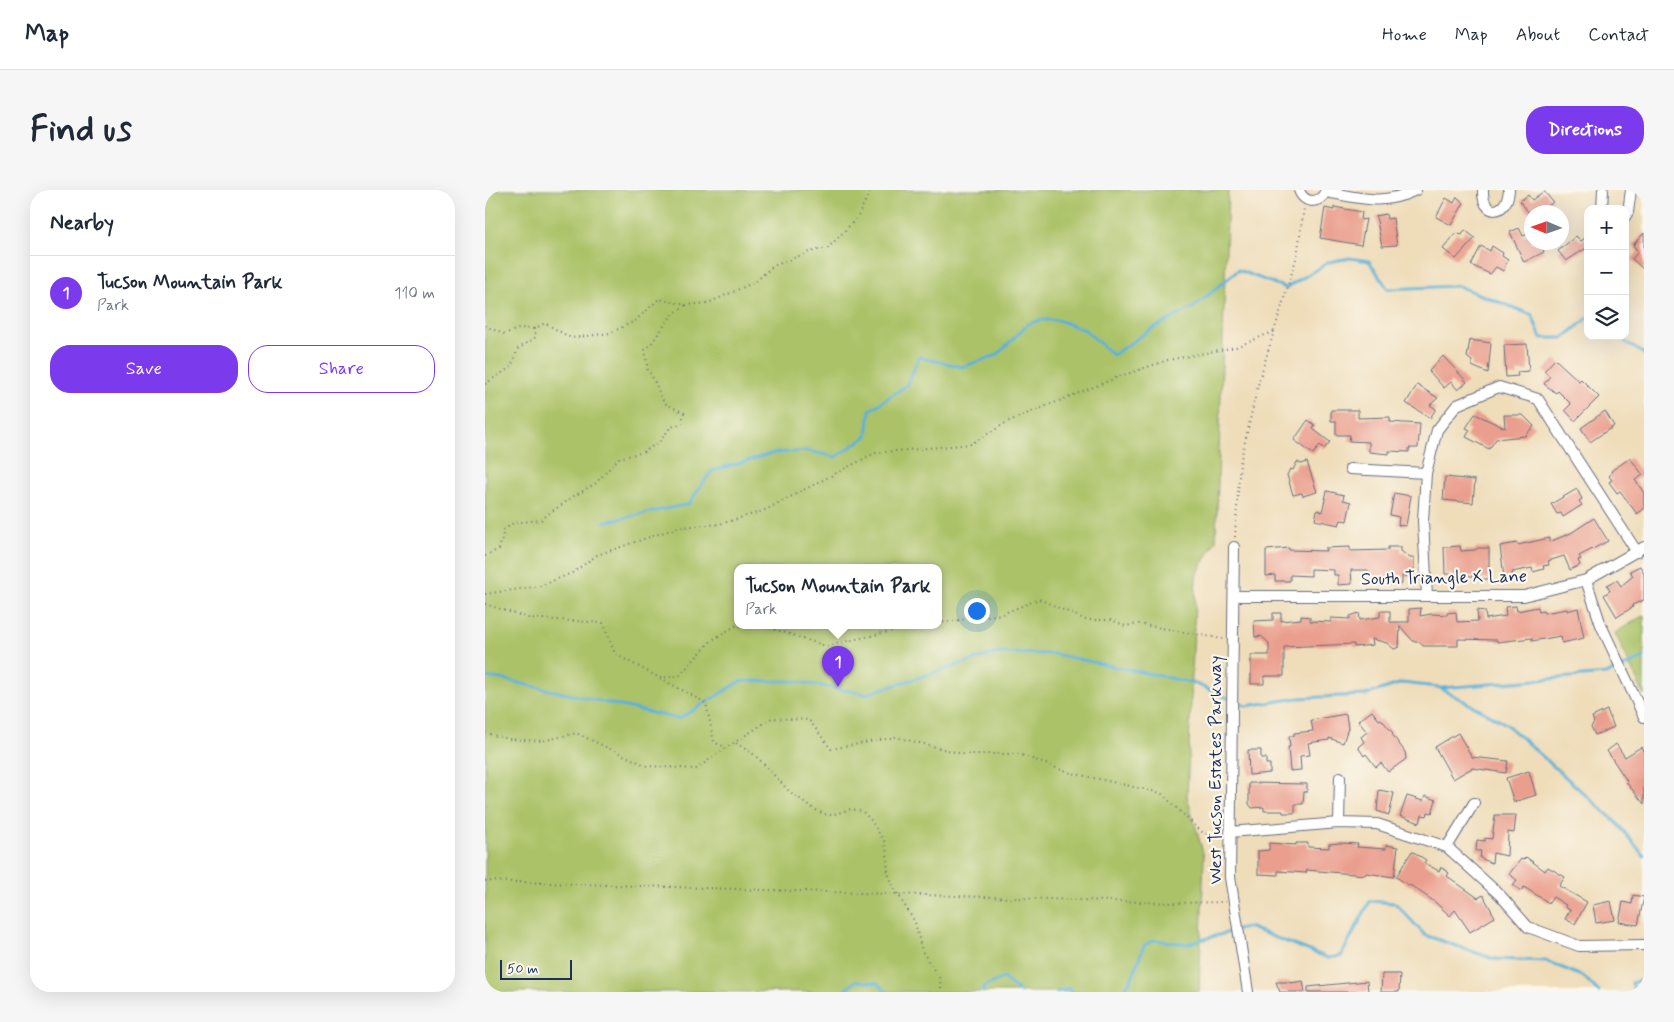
<!DOCTYPE html>
<html lang="en">
<head>
<meta charset="utf-8">
<style>
  :root { --surface:#fff; --page:#f6f6f7; --text:#1f2937; --muted:#747a83; --line:#e0e1e3; --accent:#7c3aed }
  body { margin:0; font-family:Mynerve,sans-serif; background:var(--page); color:var(--text) }
  .controls { position:absolute; right:15px; top:15px; display:grid; overflow:hidden; border-radius:10px; box-shadow:0 5px 20px #0002 }
  .controls button { width:45px; height:45px; display:grid; place-items:center; padding:0; border:0; border-bottom:1px solid var(--line); background:var(--surface); color:var(--text); font:25px sans-serif }
  .compass { position:absolute; left:1039px; top:15px; width:45px; height:45px; border-radius:50%; background:var(--surface); box-shadow:0 5px 20px #0002; rotate:272deg }
  .scale { position:absolute; left:15px; bottom:12px; width:72px; box-sizing:border-box; padding-left:5px; border:2px solid #1b2f5e; border-top:0; font-size:14px; line-height:18px; white-space:nowrap; color:#1b2f5e; -webkit-text-stroke:4px #fbf7ec; paint-order:stroke }
  .you { position:absolute; left:491px; top:420px; width:18px; height:18px; margin:-12px; border:4px solid #fff; border-radius:50%; background:#1a73e8; box-shadow:0 0 0 8px #1a73e833 }
  .badge { display:grid; place-items:center; width:32px; height:32px; border-radius:50%; background:var(--accent); color:#fff; font-size:16px; font-weight:700 }
  .pin { position:absolute; translate:-50% -41px; filter:drop-shadow(0 1px 2px #0008) }
  .pin::after { content:''; position:absolute; top:26px; width:18px; height:15px; background:inherit; clip-path:polygon(0 0,100% 0,50% 100%) }
  .popup { position:absolute; left:249px; top:374px; width:208px; height:65px; box-sizing:border-box; display:grid; place-content:center; border-radius:10px; background:var(--surface); filter:drop-shadow(0 1px 4px #0005); font-size:16px; white-space:nowrap; color:var(--muted) }
  .popup b { font-size:19px; color:var(--text) }
  .popup::after { content:''; position:absolute; left:50%; top:100%; margin-left:-10px; border:10px solid transparent; border-top-color:var(--surface) }
  .list { margin:0; padding:0; list-style:none }
  h2 { display:flex; justify-content:space-between; align-items:center; height:65px; margin:0; padding:0 20px; font-size:21px }
  h2 small { font-size:16px; font-weight:400; color:var(--muted) }
  .list li { display:grid; grid-template-columns:32px 1fr auto; gap:15px; align-items:center; box-sizing:border-box; height:75px; padding:0 20px; border-top:1px solid var(--line) }
  .list b { display:block; font-size:19px; white-space:nowrap }
  .list p { margin:0; font-size:16px; white-space:nowrap; color:var(--muted) }
  .list em { font-size:16px; font-style:normal; color:var(--muted) }
  .actions { display:flex; gap:10px; padding:15px 20px }
  .actions a { flex:1; padding:11px 0; border:1px solid var(--accent); border-radius:20px; text-align:center; font-size:18px; color:var(--accent) }
  .actions .main { background:var(--accent); color:#fff }
  .icon { flex:none; width:28px; height:28px; fill:none; stroke:currentColor; stroke-width:2; stroke-linecap:round; stroke-linejoin:round }
  .map { position:relative; flex:none; width:1159px; height:802px; overflow:hidden; border-radius:20px }
  header { display:flex; align-items:center; gap:30px; box-sizing:border-box; height:70px; padding:0 25px; background:var(--surface); border-bottom:1px solid var(--line) }
  header strong { font-size:24px }
  nav { display:flex; gap:28px; margin-inline-start:auto; font-size:18px }
  .intro { display:flex; align-items:center; justify-content:space-between; box-sizing:border-box; height:120px; padding:0 30px }
  h1 { margin:0; font-size:35px }
  .button { padding:12px 22px; border-radius:20px; background:var(--accent); color:#fff; font-size:18px; font-weight:700 }
  main { display:flex; gap:30px; padding:0 30px }
  aside { flex:1; background:var(--surface); border-radius:20px; box-shadow:0 5px 20px #0002 }
  .map>svg:first-child { display:block }
  .green { fill:#abc267; stroke:#637862; fill-rule:evenodd }
  .lines { fill:none; stroke-linecap:round; stroke-linejoin:round }
  .stream { stroke:#59b0d6; stroke-width:3 }
  .building { fill:#ea9e8d }
  .street-casing { stroke:#656c7e; stroke-width:12 }
  .path { stroke:#656c7e; stroke-width:2; stroke-dasharray:1 4; stroke-linecap:butt }
  .street { stroke:#fff; stroke-width:10 }
  .labels { text-anchor:middle; dominant-baseline:central; stroke-width:4.5; stroke-linejoin:round; paint-order:stroke }
  .street-label { font-size:18px; fill:#1b2f5e; stroke:#fbf7ec }
</style>
</head>
<body>
<header>
<strong>Map</strong>
<nav><a>Home</a><a>Map</a><a>About</a><a>Contact</a></nav>
</header>
<div class="intro"><h1>Find us</h1><a class="button">Directions</a></div>
<main>
<aside>
<h2>Nearby<small></small></h2>
<ul class="list">
<li><span class="badge">1</span><div><b>Tucson Mountain Park</b><p>Park</p></div><em>110 m</em></li>
</ul>
<div class="actions"><a class="main">Save</a><a>Share</a></div>
</aside>
<div class="map">
<svg width="1159" height="802" viewBox="0 0 1159 802">
  <rect width="100%" height="100%" fill="#fbf7ec"/>
  <filter id="ink" filterUnits="userSpaceOnUse"><feTurbulence type="fractalNoise" baseFrequency=".02" numOctaves="2"/><feDisplacementMap in="SourceGraphic" scale="10" xChannelSelector="R" yChannelSelector="G"/><feConvolveMatrix kernelMatrix="1 2 1 2 8 2 1 2 1" color-interpolation-filters="sRGB"/></filter>
  <filter id="wash" filterUnits="userSpaceOnUse"><feTurbulence type="fractalNoise" baseFrequency=".0096" numOctaves="4" result="noise"/><feDisplacementMap in="SourceGraphic" scale="20" xChannelSelector="R" yChannelSelector="G"/><feGaussianBlur stdDeviation="1.12" result="paint"/><feColorMatrix in="noise" values="0 0 0 0 0 0 0 0 0 0 0 0 0 0 0 0 0 1.4 0 .05"/><feComposite in="paint" operator="in"/></filter>
  <g filter="url(#wash)">
    <rect width="100%" height="100%" fill="#efddba"/>
    <!-- green -->
    <path class="green" d="M0,0H743L731,350L711,386L702,607L719,666L714,802H0ZM253,378H453V436H253Z
      M1159,425V505L1130,443Z"/>
    <g class="lines">
      <!-- stream -->
      <path class="stream" d="M1138,146L1139,151L1159,164
        M119,332L204,314L215,297L227,281L289,263L324,261L351,267L382,246L385,220L422,195L434,167L477,177L512,165L543,134L555,130H573L600,140L628,165L665,140L709,117L753,80L801,98L844,72L865,68L884,71L903,99L973,96L1047,125L1056,148H1078L1103,128
        M0,487L16,489L194,529L256,491H309L381,504L512,463L569,464L709,493L761,516L814,508L880,505L917,493L953,497L1021,534L1131,632L1159,666
        M957,498L1121,484L1159,468
        M358,802L371,791L392,793L402,802
        M498,802V797L518,788L535,802
        M572,802L584,798L588,802
        M637,802L646,790L659,756L668,750L701,754L763,737L843,768L856,766L885,711L910,713L940,745L1009,769L1061,771L1099,787L1114,802
        M1149,802L1147,793L1159,789"/>
    </g>
    <g id="blocks">
      <!-- building -->
      <path class="building" d="M1059,1L1068,12L1056,22H1043L1035,11L1043,5L1047,10Z
        M972,7L979,13L966,35L951,27L961,8L969,13Z
        M849,17L877,22L876,30L881,29L876,55L835,48L840,18L849,20Z
        M901,24L902,29L908,28L912,55L897,56L891,26Z
        M1034,38L1038,46L1046,43V52H1055L1059,62L1039,72L1025,42Z
        M980,40L990,48L971,69L958,59L971,43L977,45Z
        M1159,43V80L1147,69L1153,62L1148,55Z
        M1091,46L1096,51L1103,46V57L1081,71L1073,61Z
        M996,56L1005,61L1007,56L1018,63L1017,66L1023,70L1018,81L1011,77L1005,84L986,75Z
        M985,150L1006,153L1003,183L987,176V171L982,167Z
        M1042,154L1044,181L1032,182L1033,186L1021,187L1019,155Z
        M958,166L982,192L973,200L966,192L959,198L944,181Z
        M1070,169L1094,191L1096,189L1114,207L1090,231L1080,220L1086,214L1073,201L1071,203L1059,194L1065,186L1059,181Z
        M932,195L953,208L945,215L951,219L945,228L921,213Z
        M846,220H873V228L905,227V232L935,234L933,258H924V262L904,261V264L884,262V252L864,251L865,245H851V231H846Z
        M1120,221L1129,236L1105,252L1096,238Z
        M990,224L1020,238L1019,225H1038L1049,236L1040,246L1011,249L1004,259L981,247L985,240L981,238Z
        M823,230L830,235L828,239L845,252L839,259L835,255L828,264L809,250Z
        M1145,268L1158,285L1150,290L1159,303V319L1152,324L1135,301L1132,303L1124,292L1127,290L1124,286L1127,283L1126,281Z
        M812,272L817,274L822,272L832,302L818,306L817,303L808,305L802,285L805,279L808,280Z
        M960,287L990,290L988,313L958,310Z
        M1092,299L1097,309L1094,311L1097,315L1078,327L1076,323L1072,324L1066,314Z
        M842,301L859,305L858,310L866,312L862,331L856,330L854,335L830,330L832,320L837,322Z
        M909,303L926,306L921,336L913,335L914,327L905,325Z
        M1109,328L1123,351L1094,366L1096,369L1093,370L1095,375L1085,380L1079,366L1063,371L1064,375L1058,376L1059,379L1048,382L1047,378L1027,382L1028,387H1019L1015,356L1032,353L1033,355L1064,348V352L1086,343Z
        M975,356L976,361L990,360L993,358H1004V389H994V386H977V389H967V384H960L959,357Z
        M865,357V361L903,360V357H916V361L925,368H929V386H917V394H886V383H883V380H866L867,394L853,395V385H849V380L826,379V386L805,385V391H790V385L781,386V360L804,358V360L841,361L840,358Z
        M1155,376L1159,383V410L1147,415L1148,417L1132,427L1119,405L1125,401L1122,395L1132,390L1136,396L1148,386L1145,381Z
        M1031,416L1032,421L1053,417L1054,422L1058,421L1059,423L1082,419V421L1093,418L1099,448L1077,453L1076,446L1047,451V448L1012,452V450L973,449V456H938L935,452H930L927,450L915,436L914,457L909,459L902,453L887,449L888,455L869,457V454L799,457V486H779V494H766V465H784V453L776,446L770,447L769,431L788,430V423H796V431L816,429V426L825,427V431L846,432V428L865,429V426L874,423L875,430L895,427V421H905V432H924V419L936,418L935,426L946,424L962,425V423L971,422L972,432L993,431L992,420L1000,421L1001,429L1021,426L1020,417Z
        M1122,520L1129,537L1110,545L1106,537L1109,532L1107,527Z
        M887,521L894,530L896,529L908,543L907,544L920,562L921,569L903,582L896,573L891,577L881,564L879,566L873,557L879,552L876,547L882,542L873,531Z
        M861,524L863,538L858,553L844,548V550L823,553L825,565L815,566L816,580L805,581L803,557H805L804,546H809V543L828,541L826,530Z
        M973,543L987,567L1023,571L1021,583L987,578L968,589L950,557Z
        M1131,554L1140,567L1156,557L1159,562V614L1141,592L1142,591L1122,561Z
        M763,560H776V568H781V574H785V583L764,585Z
        M1044,581L1051,605L1029,612L1021,588Z
        M764,593L822,594V602H819L818,614H810V623H798V621H779V617L767,618L764,614Z
        M894,600L909,603L904,625L892,621Z
        M922,606L938,611L940,606L951,610L947,623L943,622L942,626L937,625L935,633L915,626Z
        M1010,625H1031L1029,643L1023,642L1022,666L1008,663L1007,673L995,668L996,661H991L992,650L1000,651V648L1007,649Z
        M784,653L811,655V653H823V657L844,658V654L855,653L873,654L872,657L901,659V655L913,657L909,687L881,683L880,685L822,680L821,683L793,681V685L773,684V661L784,660Z
        M927,661L941,670L939,673L954,681L956,677L964,683L962,686L993,708L998,705L1010,727L985,742L970,720L965,726L950,712L925,695V696L911,687Z
        M1041,667L1060,681L1063,677L1080,687L1074,696L1102,712L1090,734L1080,729L1085,720L1080,717L1081,715L1068,707L1064,713L1039,697L1036,701L1028,695L1032,690L1024,684L1036,669L1038,670Z
        M1148,705L1159,707L1153,735L1134,732L1138,712L1147,714Z
        M1126,711L1130,730L1111,733L1108,715Z
        M897,784H915L914,802H896Z
        M818,791L820,802H795L791,792H805V793Z
        M882,791L883,802H823V797Z"/>
    </g>
  </g>
  <g filter="url(#ink)">
    <use href="#blocks" fill-opacity="0" stroke="#656c7e" stroke-width="1"/>
    <g class="lines">
      <defs>
        <path id="street" d="M814,0C819,15 836,14 841,0
          M998,0C997,27 1022,26 1024,0
          M841,2C876,8 897,16 931,0
          M1117,19L1118,0
          M1140,27L1143,22L1146,0
          M865,279L941,283
          M749,357L745,687L763,802
          M1101,390L1116,435L1159,527
          M749,406H1039L1101,390L1159,357
          M942,406L938,331L941,283L952,240L972,215L1014,197L1053,209L1152,362
          M854,633L855,587
          M745,642L854,633L892,634L962,657L1015,705L1043,737L1094,756L1159,755
          M962,657L989,613"/>
      </defs>
      <!-- street casing -->
      <use href="#street" class="street-casing"/>
      <!-- path -->
      <path class="path" d="M0,136L19,144L36,138L49,139
        M0,194L26,177L33,159L51,147L49,139L60,133L86,148L125,143L150,131L174,109L201,115L223,113L270,92L288,76L324,62L343,58L372,28L383,5L388,0
        M750,347L755,273L774,191L812,66L819,18
        M0,366L14,359L19,340L28,333L56,330L67,321L72,318L89,306L110,294L134,268L159,262L175,251L186,237L194,235L197,233L199,223L179,213L166,184L163,182L160,160L165,155L187,125L201,115
        M0,404L55,396L87,383L112,365L194,337L235,334L278,321L390,263L486,254L524,231L636,186L683,170L751,157L790,141
        M0,414L43,428L118,433L130,464L221,513L229,552L240,557
        M453,433L517,424L554,409L601,430H627L640,436L654,434L738,449
        M175,488L194,486L227,450L250,436H279L341,456L411,440L437,436
        M0,543L23,549L58,551L91,543L162,576L211,579L241,558L287,528L324,530L346,559L411,547L478,564H534L582,582L676,603L718,643L736,648
        M251,553L271,566L304,601L329,619L339,624L346,625L366,619L377,621L385,629L399,651L402,663L403,683L409,698L430,732L437,761L454,788L456,796V802
        M0,691L689,713L740,712
        M0,801L2,802"/>
      <!-- street -->
      <use href="#street" class="street"/>
    </g>
  </g>
  <g class="labels">
    <!-- street labels -->
    <g class="street-label">
      <text transform="translate(959 388) rotate(-1)">South Triangle X Lane</text>
      <text transform="translate(731 580) rotate(-90)">West Tucson Estates Parkway</text>
    </g>
  </g>
</svg>
<div class="controls">
<button>+</button>
<button>−</button>
<button><svg class="icon" aria-label="layers" viewBox="0 0 24 24"><path d="M12 4l9 5-9 5-9-5zM3 14l9 5 9-5"/></svg></button>
</div>
<svg class="compass" viewBox="-18 -18 36 36"><path d="M0-13l5 13h-10z" fill="#e53935"/><path d="M0 13l5-13h-10z" fill="#747a83"/></svg>
<div class="scale">50 m</div>
<div class="you"></div>
<div class="pin badge" style="left:353px;top:497px">1</div>
<div class="popup"><b>Tucson Mountain Park</b>Park</div>
</div>
</main>
</body>
</html>
